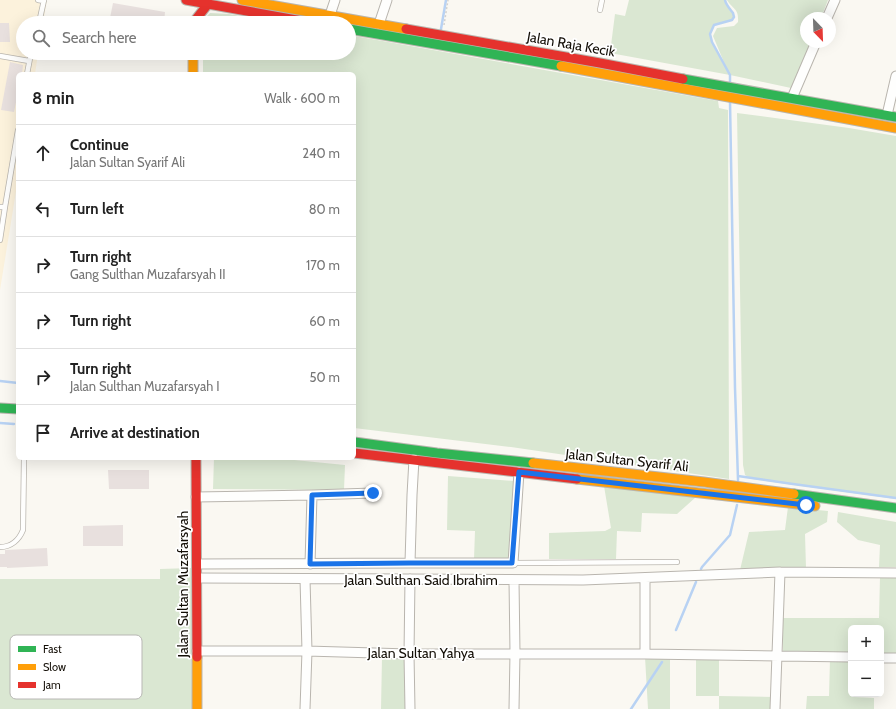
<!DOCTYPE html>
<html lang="en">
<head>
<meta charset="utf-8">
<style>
  :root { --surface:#fff; --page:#f6f6f6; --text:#222; --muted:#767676; --line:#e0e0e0 }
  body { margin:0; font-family:Cabin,sans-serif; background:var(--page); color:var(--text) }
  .controls { position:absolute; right:12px; bottom:12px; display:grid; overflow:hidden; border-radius:6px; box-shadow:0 4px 16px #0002 }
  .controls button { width:36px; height:36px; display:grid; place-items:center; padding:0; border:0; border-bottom:1px solid var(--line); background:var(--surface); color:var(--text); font:20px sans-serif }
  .compass { position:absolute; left:800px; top:12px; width:36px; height:36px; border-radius:50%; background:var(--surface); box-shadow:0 4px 16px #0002; rotate:157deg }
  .stop { position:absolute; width:12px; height:12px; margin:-9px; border:3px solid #1a73e8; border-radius:50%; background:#fff }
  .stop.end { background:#1a73e8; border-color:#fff; box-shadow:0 1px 4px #0008 }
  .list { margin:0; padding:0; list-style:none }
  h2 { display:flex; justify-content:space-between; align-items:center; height:52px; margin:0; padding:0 16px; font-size:17px }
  h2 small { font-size:13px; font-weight:400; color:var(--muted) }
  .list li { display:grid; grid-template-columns:26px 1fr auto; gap:12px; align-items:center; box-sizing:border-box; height:56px; padding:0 16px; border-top:1px solid var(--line) }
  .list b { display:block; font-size:15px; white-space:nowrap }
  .list p { margin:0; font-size:13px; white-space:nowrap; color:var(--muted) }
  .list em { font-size:13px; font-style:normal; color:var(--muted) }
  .icon { flex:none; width:22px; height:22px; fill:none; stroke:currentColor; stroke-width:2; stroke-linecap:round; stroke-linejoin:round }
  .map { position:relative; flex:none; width:896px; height:709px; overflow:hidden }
  .search { position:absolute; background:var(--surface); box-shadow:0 4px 16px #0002; left:16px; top:16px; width:340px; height:44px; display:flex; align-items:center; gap:10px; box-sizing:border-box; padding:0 14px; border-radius:22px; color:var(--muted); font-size:15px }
  .panel { position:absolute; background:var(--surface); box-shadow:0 4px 16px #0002; left:16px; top:72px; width:340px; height:388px; border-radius:6px }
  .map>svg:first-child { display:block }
  .built { fill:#fcf2dc }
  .green { fill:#dae7d2 }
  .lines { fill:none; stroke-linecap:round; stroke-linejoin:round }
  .stream { stroke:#b8d2f3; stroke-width:2.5 }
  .building { fill:#e8e0de }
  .lane-casing { stroke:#b9b5ae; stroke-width:6 }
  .street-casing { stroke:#b9b5ae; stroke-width:11 }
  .fast-casing { stroke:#b9b5ae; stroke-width:11 }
  .slow-casing { stroke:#b9b5ae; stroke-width:11 }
  .jam-casing { stroke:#b9b5ae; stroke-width:11 }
  .path { stroke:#d2d1cf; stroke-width:1.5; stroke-dasharray:2 2; stroke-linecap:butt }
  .lane { stroke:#fefefd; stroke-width:4.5 }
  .street { stroke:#fefefd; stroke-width:9 }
  .fast { stroke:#30b455; stroke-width:9 }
  .slow { stroke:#ff9f0a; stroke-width:9 }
  .jam { stroke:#e5322d; stroke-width:9 }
  .route { stroke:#1a73e8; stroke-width:5 }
  .labels { text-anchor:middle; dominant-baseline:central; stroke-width:3.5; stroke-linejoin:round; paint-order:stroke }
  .street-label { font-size:14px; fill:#130e06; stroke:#fff }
  .key { fill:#fff; stroke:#b8b7b4; stroke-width:1 }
  .key-label { font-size:11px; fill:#130e06 }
</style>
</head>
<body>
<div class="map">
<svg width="896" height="709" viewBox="0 0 896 709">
  <rect width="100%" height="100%" fill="#faf8f2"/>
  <!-- built -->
  <path class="built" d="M0,0H47L43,23H23V53H38L35,74H18V179L0,290Z"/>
  <!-- green -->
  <path class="green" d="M629,0H725C726,5 730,9 733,13L734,17L732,20L714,25L710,34L712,42L726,67L713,36L717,28L734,26L738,22C739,8 733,10 727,0H828L821,18H806V42H811L791,88L730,75L610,53L615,14L625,16Z
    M210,13L229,14L280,23H204V19Z
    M349,35L718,101L719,108L728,110L729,479L511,447L354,428V74H203V53H349Z
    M737,113L849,128L896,136V499L752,479L745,475L743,465Z
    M214,458H274L345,465L344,490L213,489Z
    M448,476L514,481L510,560L474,559L475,531L447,530Z
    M604,486L696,497L677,514L642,513L641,532L617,531L616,559H549V533L605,531L611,528Z
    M788,507L828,511L827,522L805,534L806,568L740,570L749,532L785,530Z
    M838,512L896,522V567H879L880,545L858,540L837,522Z
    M191,568L192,709H0V579H160V569Z
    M880,577H896V653H881V628H851V652H783V618H879Z
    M382,657H406L405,709H381Z
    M645,657H670V709H648Z
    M696,658L719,659V696L773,697L772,709H719V696H696Z
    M830,659L851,660V694H854V697L874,698V709H806L807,696H829Z"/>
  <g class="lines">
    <!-- stream -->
    <path class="stream" d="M725,0C726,5 730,9 733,13L734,17L732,20L714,25L710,34L712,42L730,75V82
      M441,29L446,0
      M730,101L735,388L738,480
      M0,381L18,383
      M0,423L14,424
      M738,476L793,484L896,498
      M701,569L702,567L730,535L737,505
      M676,630L696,582
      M631,709L662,662"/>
  </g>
  <!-- building -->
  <path class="building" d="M113,3L165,12L164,23H109Z
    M0,23H9L10,42H0Z
    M10,62L23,65L22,74H18V92L14,112L1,110Z
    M108,470H149V489H109Z
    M123,525V546H83V526Z
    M47,548L48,566L7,568V567H0V554H5V550Z"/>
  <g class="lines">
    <defs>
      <path id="lane" d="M38,0L44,1
        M600,10L602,0
        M39,23L44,0
        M0,56L29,61
        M27,74L31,53
        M0,207H5L18,130
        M0,240L5,207
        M0,547C11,547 19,540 23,530L24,458
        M513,563L677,562"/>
      <path id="street" d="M330,15L335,0
        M827,18L835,0
        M379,24L387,0
        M792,98L816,42
        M887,115L896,76
        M196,497L312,495L373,493
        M410,563L412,495L414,459
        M197,564L410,563H513L519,472
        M310,564L312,495
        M197,578L583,580L780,572L896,573
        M197,651H307L409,654H645L851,657
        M645,654V578
        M881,658H896
        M305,709L307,651L305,579
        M410,709L409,654L410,579
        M514,709L515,653L514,580
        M775,709L780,572"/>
      <path id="fast" d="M349,29L561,66
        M683,79L896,117
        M0,408L18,409
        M354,442L437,453L533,463
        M794,494L896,508"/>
      <path id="slow" d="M242,0L406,29
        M193,53V74
        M561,66L896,128
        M533,463L704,482L794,494
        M577,479L815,506
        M197,657V709"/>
      <path id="jam" d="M186,0L313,23
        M193,23L208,4
        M406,29L600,63L683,79
        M354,453L577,479
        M196,458L197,657"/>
    </defs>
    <!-- lane casing -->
    <use href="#lane" class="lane-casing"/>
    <!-- street casing -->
    <use href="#street" class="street-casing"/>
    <!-- fast casing -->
    <use href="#fast" class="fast-casing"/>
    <!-- slow casing -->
    <use href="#slow" class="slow-casing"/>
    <!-- jam casing -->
    <use href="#jam" class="jam-casing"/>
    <!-- path -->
    <path class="path" d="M444,25L448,0"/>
    <!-- lane -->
    <use href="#lane" class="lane"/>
    <!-- street -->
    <use href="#street" class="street"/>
    <!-- fast -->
    <use href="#fast" class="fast"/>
    <!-- slow -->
    <use href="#slow" class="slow"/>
    <!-- jam -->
    <use href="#jam" class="jam"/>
  </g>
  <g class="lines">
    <!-- route -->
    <path class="route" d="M373,493L312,495L310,564L410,563H512L519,472L806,505"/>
  </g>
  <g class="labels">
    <!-- street labels -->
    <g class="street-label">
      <text transform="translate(571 44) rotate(10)">Jalan Raja Kecik</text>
      <text transform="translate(627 460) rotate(6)">Jalan Sultan Syarif Ali</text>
      <text x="421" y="580">Jalan Sulthan Said Ibrahim</text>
      <text transform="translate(183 584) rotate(-90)">Jalan Sultan Muzafarsyah</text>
      <text x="421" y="653">Jalan Sultan Yahya</text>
    </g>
  </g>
  <!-- legend -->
  <rect x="10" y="635" width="132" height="64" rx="6" class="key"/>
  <rect x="18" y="646" width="18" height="6" fill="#30b455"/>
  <rect x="18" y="664" width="18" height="6" fill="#ff9f0a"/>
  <rect x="18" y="682" width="18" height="6" fill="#e5322d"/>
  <g class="key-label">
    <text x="43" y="653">Fast</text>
    <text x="43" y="671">Slow</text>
    <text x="43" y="689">Jam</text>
  </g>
</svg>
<div class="controls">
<button>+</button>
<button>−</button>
</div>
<svg class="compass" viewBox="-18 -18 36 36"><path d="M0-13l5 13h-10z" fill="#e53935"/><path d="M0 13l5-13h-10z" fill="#767676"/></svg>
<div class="stop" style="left:806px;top:505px"></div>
<div class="stop end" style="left:373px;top:493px"></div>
<div class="search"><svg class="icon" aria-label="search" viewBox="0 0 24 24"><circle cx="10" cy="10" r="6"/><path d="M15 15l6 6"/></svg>Search here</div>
<section class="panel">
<h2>8 min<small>Walk · 600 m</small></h2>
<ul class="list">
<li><svg class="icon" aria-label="ahead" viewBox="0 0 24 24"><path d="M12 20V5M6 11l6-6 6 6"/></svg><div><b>Continue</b><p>Jalan Sultan Syarif Ali</p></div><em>240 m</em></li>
<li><svg class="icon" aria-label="left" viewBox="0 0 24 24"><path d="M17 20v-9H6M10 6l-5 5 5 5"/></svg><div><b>Turn left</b></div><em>80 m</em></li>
<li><svg class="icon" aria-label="right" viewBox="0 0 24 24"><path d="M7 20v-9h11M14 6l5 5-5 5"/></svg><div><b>Turn right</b><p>Gang Sulthan Muzafarsyah II</p></div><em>170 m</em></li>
<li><svg class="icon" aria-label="right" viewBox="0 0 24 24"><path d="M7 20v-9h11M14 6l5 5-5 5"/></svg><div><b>Turn right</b></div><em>60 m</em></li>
<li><svg class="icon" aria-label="right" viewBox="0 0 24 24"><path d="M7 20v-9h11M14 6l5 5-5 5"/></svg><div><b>Turn right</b><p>Jalan Sulthan Muzafarsyah I</p></div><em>50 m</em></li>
<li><svg class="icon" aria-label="arrive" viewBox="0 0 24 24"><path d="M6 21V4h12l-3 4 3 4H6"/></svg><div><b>Arrive at destination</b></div></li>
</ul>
</section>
</div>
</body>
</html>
